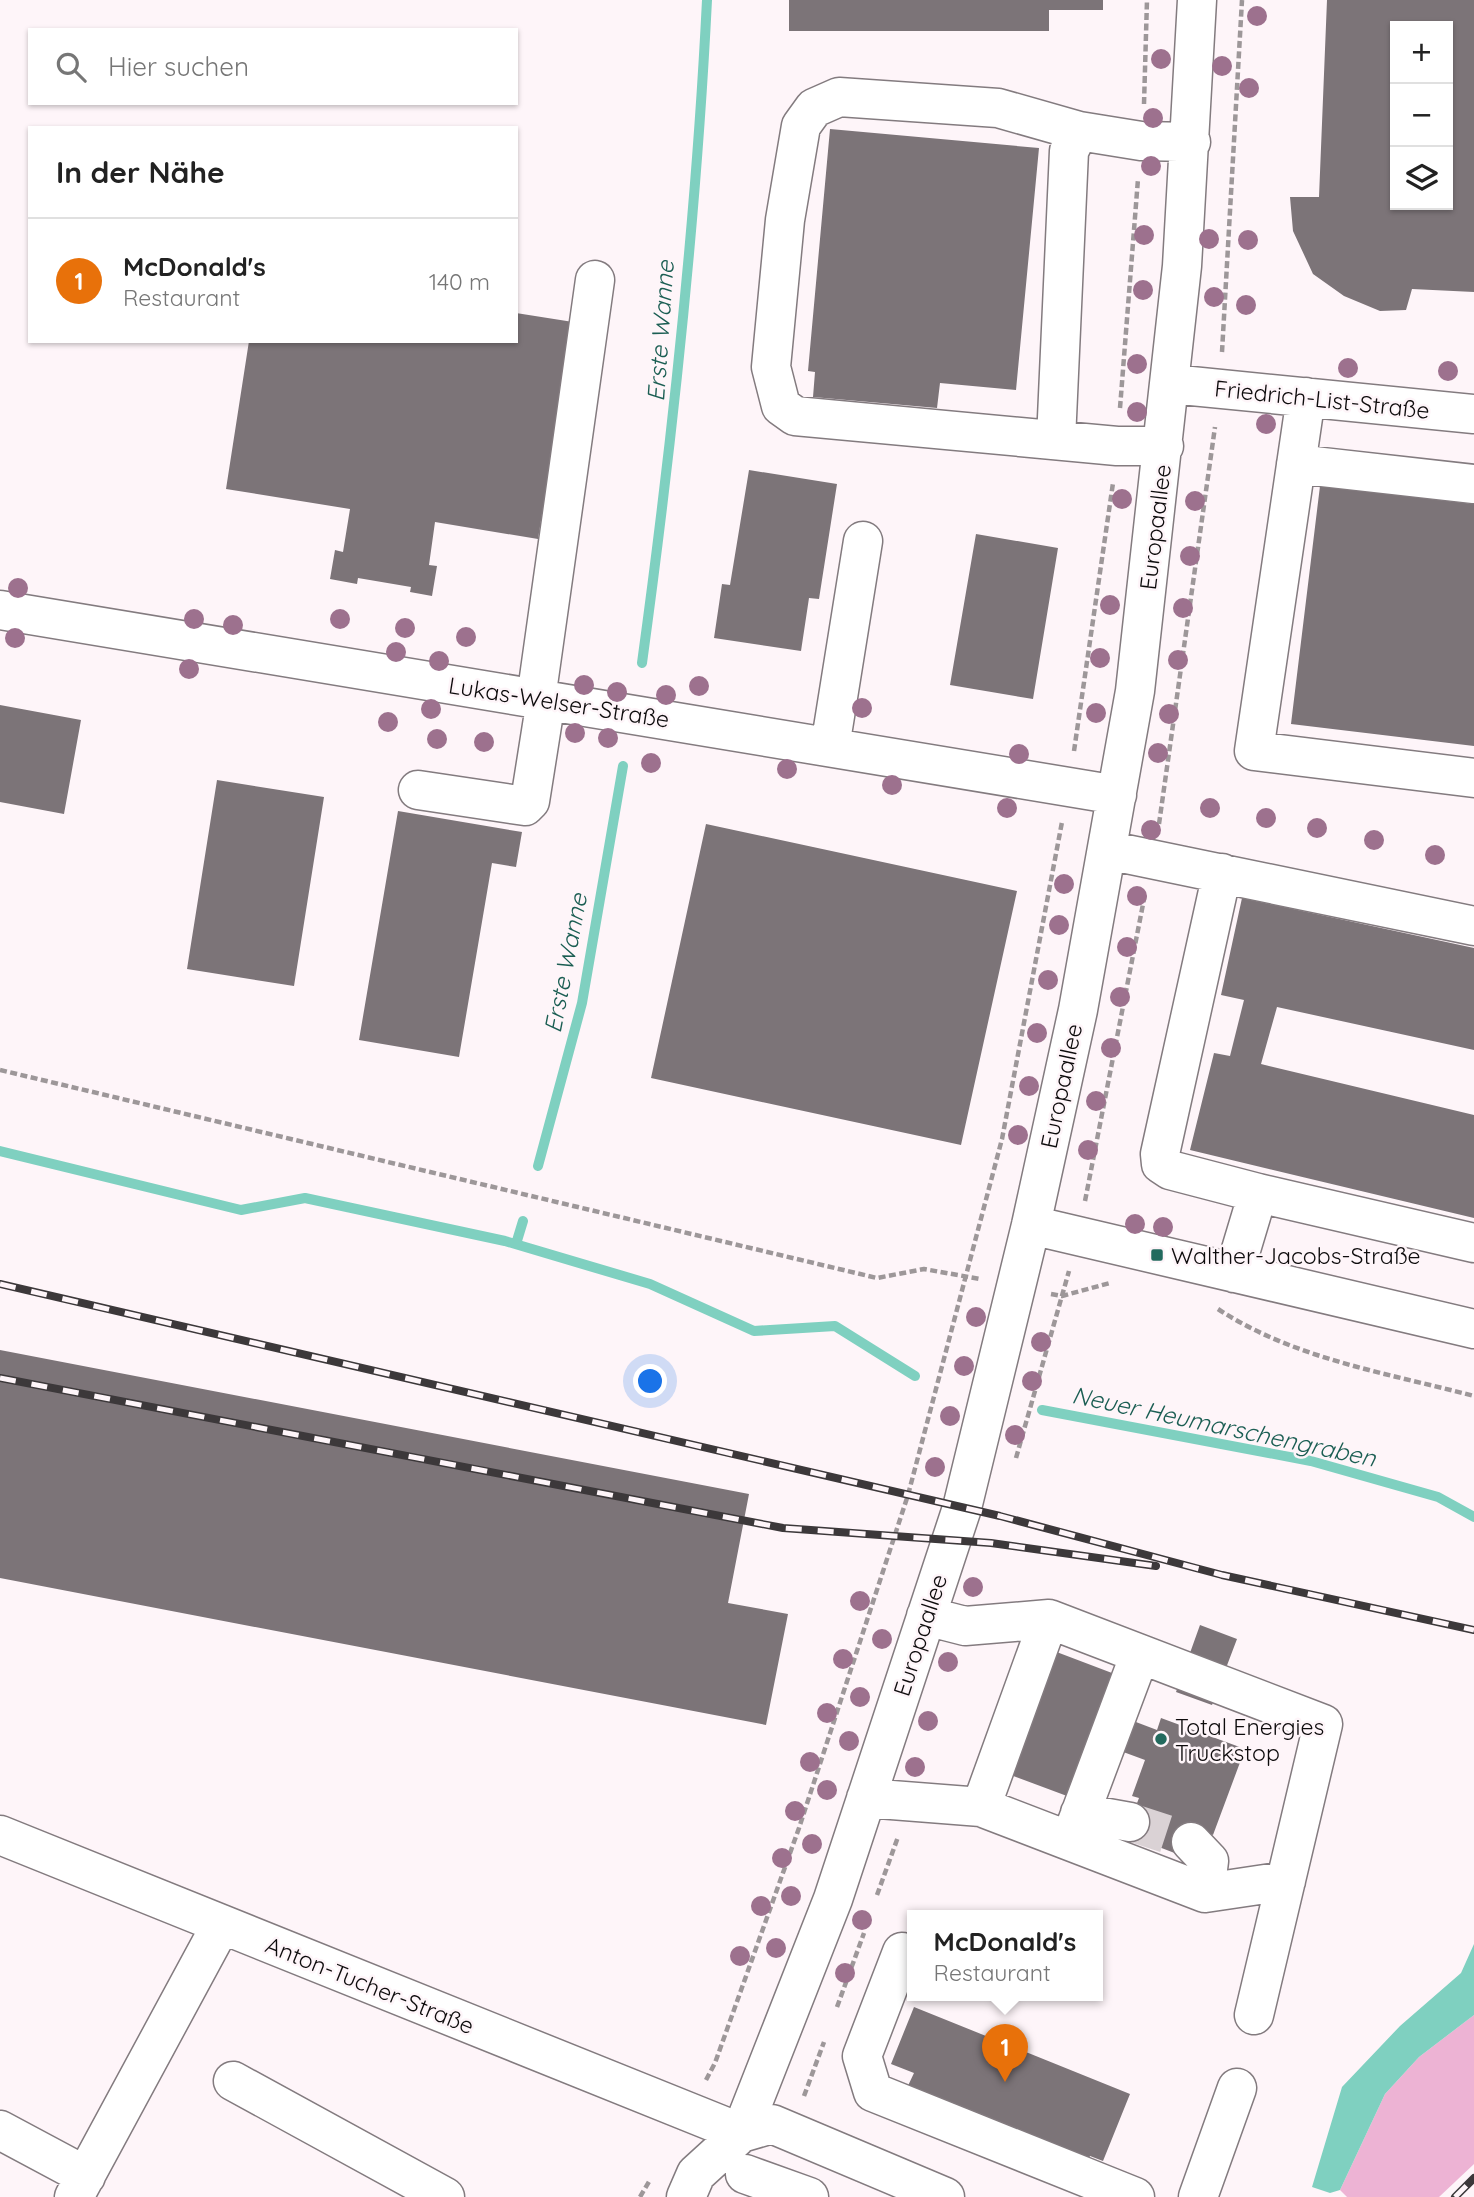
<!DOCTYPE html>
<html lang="de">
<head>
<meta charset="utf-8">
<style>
  :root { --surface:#fff; --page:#f6f6f6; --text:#222; --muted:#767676; --line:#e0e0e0; --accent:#ea580c }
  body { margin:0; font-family:Quicksand,sans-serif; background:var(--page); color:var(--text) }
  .controls { position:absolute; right:21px; top:21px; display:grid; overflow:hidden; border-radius:0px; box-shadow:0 2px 5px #0004 }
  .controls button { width:63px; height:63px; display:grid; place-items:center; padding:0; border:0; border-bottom:2px solid var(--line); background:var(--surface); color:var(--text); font:35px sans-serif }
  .you { position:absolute; left:651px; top:1382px; width:24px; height:24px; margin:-18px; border:5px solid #fff; border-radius:50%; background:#1a73e8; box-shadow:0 0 0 10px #1a73e833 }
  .badge { display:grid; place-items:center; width:46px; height:46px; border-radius:50%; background:var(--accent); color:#fff; font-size:23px; font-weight:700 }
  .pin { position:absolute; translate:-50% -58px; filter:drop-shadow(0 2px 4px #0008) }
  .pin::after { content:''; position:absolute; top:37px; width:24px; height:21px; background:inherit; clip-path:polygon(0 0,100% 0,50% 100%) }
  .popup { position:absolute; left:907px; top:1910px; width:196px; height:91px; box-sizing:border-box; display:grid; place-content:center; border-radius:0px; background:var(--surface); filter:drop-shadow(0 2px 5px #0005); font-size:23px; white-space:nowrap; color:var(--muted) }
  .popup b { font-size:26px; color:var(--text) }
  .popup::after { content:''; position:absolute; left:50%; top:100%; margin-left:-14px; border:14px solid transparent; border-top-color:var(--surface) }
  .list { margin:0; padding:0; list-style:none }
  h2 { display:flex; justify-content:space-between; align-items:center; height:91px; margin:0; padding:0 28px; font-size:30px }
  h2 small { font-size:23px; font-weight:400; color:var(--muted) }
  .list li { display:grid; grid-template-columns:46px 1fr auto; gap:21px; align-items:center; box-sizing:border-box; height:126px; padding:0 28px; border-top:2px solid var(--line) }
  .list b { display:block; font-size:26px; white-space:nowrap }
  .list p { margin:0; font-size:23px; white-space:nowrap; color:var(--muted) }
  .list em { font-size:23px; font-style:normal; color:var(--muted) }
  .icon { flex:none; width:38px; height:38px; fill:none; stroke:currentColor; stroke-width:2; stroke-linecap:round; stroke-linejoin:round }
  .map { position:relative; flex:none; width:1474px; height:2197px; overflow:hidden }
  .search { position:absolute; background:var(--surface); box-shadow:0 2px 5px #0004; left:28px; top:28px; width:490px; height:77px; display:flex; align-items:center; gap:18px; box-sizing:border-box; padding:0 24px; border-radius:0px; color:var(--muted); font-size:26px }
  .panel { position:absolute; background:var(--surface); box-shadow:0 2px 5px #0004; left:28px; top:126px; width:490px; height:217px; border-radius:0px }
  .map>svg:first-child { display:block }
  .green { fill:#edb3d4 }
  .water { fill:#7fd0c0 }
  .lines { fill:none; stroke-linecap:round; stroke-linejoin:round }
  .stream { stroke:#7fd0c0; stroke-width:10 }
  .building { fill:#7c7478; fill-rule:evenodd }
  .minor-tunnel { stroke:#dad2d5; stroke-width:38; stroke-dasharray:38 19; stroke-linecap:butt }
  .minor-casing { stroke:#837b7f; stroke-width:41 }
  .path { stroke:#9d9799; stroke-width:4.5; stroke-dasharray:7 3.5; stroke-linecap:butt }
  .minor { stroke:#fff; stroke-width:38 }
  .rail-casing { stroke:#3c383a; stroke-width:8 }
  .rail { stroke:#fef5f9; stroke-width:5; stroke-dasharray:16; stroke-linecap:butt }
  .tree { fill:#9d718e }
  .poi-dot { fill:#236a5e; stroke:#fef5f9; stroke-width:2.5 }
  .labels { text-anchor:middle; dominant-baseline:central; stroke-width:5; stroke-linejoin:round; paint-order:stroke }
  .street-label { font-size:23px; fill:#0d0b0c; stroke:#fef5f9 }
  .poi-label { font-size:23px; fill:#0d0b0c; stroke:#fef5f9; text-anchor:start }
  .water-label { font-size:24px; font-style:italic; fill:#1b5e53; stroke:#fef5f9 }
</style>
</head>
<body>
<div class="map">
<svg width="1474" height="2197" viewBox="0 0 1474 2197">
  <rect width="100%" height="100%" fill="#fef5f9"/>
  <!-- green -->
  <path class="green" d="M1474,2015V2164L1439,2197H1347L1340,2190L1385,2094L1419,2057Z"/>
  <!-- water -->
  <path class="water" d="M1474,1944V2015L1419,2057L1385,2094L1340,2190L1330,2193L1312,2187L1342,2087L1400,2026L1461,1973Z"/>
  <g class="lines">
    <!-- stream -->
    <path class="stream" d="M642,663C672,443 696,222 707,0
      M0,1151L241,1210L305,1198L505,1241L650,1284L754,1331L835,1326L915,1376
      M538,1166L582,1003L623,766
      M516,1244L523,1221
      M1042,1410L1311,1461L1438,1497L1474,1517"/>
  </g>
  <!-- building -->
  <path class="building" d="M789,0H1103V10H1049V31H789Z
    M1327,0H1474V292L1412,289L1406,310L1380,311L1344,296L1313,274L1293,231L1290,197H1319ZM1395,26H1448V205H1395Z
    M830,129L1039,148L1016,390L940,383L937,408L813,397L815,372L808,371Z
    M516,313L573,322L538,539L435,522L429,565L437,566L432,596L410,592L411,587L358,578L357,584L330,579L335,550L343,552L350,509L226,489L249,341H516Z
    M749,470L837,484L819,599L809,598L801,651L714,638L722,584L730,585Z
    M1320,486L1474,504V746L1291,724Z
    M976,534L1058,548L1033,699L950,685Z
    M0,705L81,720L64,814L0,802Z
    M217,780L324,797L294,986L187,969Z
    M398,811L522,832L516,867L492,863L459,1057L359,1040Z
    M706,824L1017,891L961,1145L651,1078Z
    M1242,898L1474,948V1050L1277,1007L1261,1064L1474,1115V1218L1190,1150L1214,1053L1230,1056L1244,1000L1221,995Z
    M0,1350L749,1494L728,1603L788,1614L766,1725L0,1578Z
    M1200,1625L1237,1639L1212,1705L1176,1692Z
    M1054,1651L1112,1673L1099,1708L1157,1730L1161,1718L1245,1749L1213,1835L1196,1829L1185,1857L1125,1834L1139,1798L1132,1796L1145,1760L1088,1739L1067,1796L1008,1774Z
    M914,2007L1130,2094L1103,2161L1090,2156L1087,2163L906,2090L914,2073L891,2064Z"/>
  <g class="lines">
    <!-- minor-tunnel -->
    <path class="minor-tunnel" d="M1130,1822L1191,1842"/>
    <defs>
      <path id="minor" d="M1079,131L998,108L839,97L814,108L801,126L785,220L771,367L781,406L795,416L1117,446H1164
        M1171,384L1474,414
        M1306,397L1254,751L1474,778
        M1056,440L1069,151L1079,131L1141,141L1191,142
        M1296,464L1474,484
        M0,610L1117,795
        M536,699L595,280
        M830,747L863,541
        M418,790L525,806L530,801L546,700
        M1107,850L1474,926
        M1222,873L1160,1154L1161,1164L1170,1170L1258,1193L1234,1273
        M1258,1193L1474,1243
        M1031,1225L1474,1329
        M926,1616L965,1626L1049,1619
        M866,1798L981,1807L1205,1893L1286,1881
        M981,1807L1049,1619L1323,1724L1254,2015
        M1080,1813L1130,1822
        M0,1835L741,2133
        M1070,1841L1140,1654
        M1191,1842L1209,1861L1205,1893
        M902,1952L862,2056L873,2092L1135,2197
        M233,2081L445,2197
        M0,2130L86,2176
        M741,2133L772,2124L945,2197
        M745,2174L809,2197
        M74,2197L221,1925
        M686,2197L696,2174L741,2133L833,1899L962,1508L1031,1225L1078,1010L1135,691L1182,266L1197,0
        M1198,2197L1237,2088"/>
    </defs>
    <!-- minor casing -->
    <use href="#minor" class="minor-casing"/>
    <!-- path -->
    <path class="path" d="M1144,104L1147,0
      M1222,352L1242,0
      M1120,408L1138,179
      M1074,751L1113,483
      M1159,824L1215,427
      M0,1070L877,1278L924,1269L980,1279
      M1085,1201L1145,894
      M1051,1294L1062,1296L1110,1283
      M1218,1309C1294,1359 1387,1373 1474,1396
      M1016,1458L1069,1271
      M877,1895L898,1837
      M837,2007L864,1933
      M706,2080L715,2063L799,1828L908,1495L1002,1139L1062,822
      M804,2096L824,2042
      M640,2197L650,2180"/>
    <!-- minor -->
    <use href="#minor" class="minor"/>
    <defs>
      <path id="rail" d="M0,1284L1000,1516L1222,1575L1474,1630
        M0,1378L783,1528L991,1543L1156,1566
        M1455,2197L1474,2178"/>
    </defs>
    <!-- rail casing -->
    <use href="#rail" class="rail-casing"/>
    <!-- rail -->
    <use href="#rail" class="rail"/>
  </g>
  <!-- trees -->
  <g class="tree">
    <circle cx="1257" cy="16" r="10"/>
    <circle cx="1161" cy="59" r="10"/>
    <circle cx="1222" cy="66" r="10"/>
    <circle cx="1249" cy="88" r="10"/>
    <circle cx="1153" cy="118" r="10"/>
    <circle cx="1151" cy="166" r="10"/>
    <circle cx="1144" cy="235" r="10"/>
    <circle cx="1209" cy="239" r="10"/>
    <circle cx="1248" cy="240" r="10"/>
    <circle cx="1143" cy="290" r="10"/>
    <circle cx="1214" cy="297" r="10"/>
    <circle cx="1246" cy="305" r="10"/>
    <circle cx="1137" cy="364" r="10"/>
    <circle cx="1348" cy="368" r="10"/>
    <circle cx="1448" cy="371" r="10"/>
    <circle cx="1137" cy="412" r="10"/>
    <circle cx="1266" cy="424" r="10"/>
    <circle cx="1122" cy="499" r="10"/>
    <circle cx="1195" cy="501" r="10"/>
    <circle cx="1190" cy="556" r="10"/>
    <circle cx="18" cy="588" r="10"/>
    <circle cx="1110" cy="605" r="10"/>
    <circle cx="1183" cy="608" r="10"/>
    <circle cx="194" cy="619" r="10"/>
    <circle cx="340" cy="619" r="10"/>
    <circle cx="233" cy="625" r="10"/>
    <circle cx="405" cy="628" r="10"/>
    <circle cx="466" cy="637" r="10"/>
    <circle cx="15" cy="638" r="10"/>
    <circle cx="396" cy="652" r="10"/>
    <circle cx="1100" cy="658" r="10"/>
    <circle cx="1178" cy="660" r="10"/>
    <circle cx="439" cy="661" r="10"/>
    <circle cx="189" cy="669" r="10"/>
    <circle cx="584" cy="685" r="10"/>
    <circle cx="699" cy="686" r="10"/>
    <circle cx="617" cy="692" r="10"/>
    <circle cx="666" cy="695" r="10"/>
    <circle cx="862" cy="708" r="10"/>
    <circle cx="431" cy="709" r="10"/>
    <circle cx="1096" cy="713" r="10"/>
    <circle cx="1169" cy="714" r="10"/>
    <circle cx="388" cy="722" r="10"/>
    <circle cx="575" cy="733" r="10"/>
    <circle cx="608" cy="738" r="10"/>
    <circle cx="437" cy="739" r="10"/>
    <circle cx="484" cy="742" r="10"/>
    <circle cx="1158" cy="753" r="10"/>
    <circle cx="1019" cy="754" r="10"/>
    <circle cx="651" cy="763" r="10"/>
    <circle cx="787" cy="769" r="10"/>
    <circle cx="892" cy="785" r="10"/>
    <circle cx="1007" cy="808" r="10"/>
    <circle cx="1210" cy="808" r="10"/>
    <circle cx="1266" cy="818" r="10"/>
    <circle cx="1317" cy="828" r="10"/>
    <circle cx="1151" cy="830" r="10"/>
    <circle cx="1374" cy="840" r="10"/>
    <circle cx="1435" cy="855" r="10"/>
    <circle cx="1064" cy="884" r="10"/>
    <circle cx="1137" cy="896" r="10"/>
    <circle cx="1059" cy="925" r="10"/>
    <circle cx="1127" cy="947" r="10"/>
    <circle cx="1048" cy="980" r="10"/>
    <circle cx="1120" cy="997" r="10"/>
    <circle cx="1037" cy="1033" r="10"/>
    <circle cx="1111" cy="1048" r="10"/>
    <circle cx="1029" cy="1086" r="10"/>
    <circle cx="1096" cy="1101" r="10"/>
    <circle cx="1018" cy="1135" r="10"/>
    <circle cx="1088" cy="1150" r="10"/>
    <circle cx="1135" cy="1224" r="10"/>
    <circle cx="1163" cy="1227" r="10"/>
    <circle cx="976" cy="1317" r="10"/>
    <circle cx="1041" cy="1342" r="10"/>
    <circle cx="964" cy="1366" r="10"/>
    <circle cx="1032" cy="1381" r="10"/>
    <circle cx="950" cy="1416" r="10"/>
    <circle cx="1015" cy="1435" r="10"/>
    <circle cx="935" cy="1467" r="10"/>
    <circle cx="973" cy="1587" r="10"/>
    <circle cx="860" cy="1601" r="10"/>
    <circle cx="882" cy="1639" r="10"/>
    <circle cx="843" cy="1659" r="10"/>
    <circle cx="948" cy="1662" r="10"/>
    <circle cx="860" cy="1697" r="10"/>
    <circle cx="827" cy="1713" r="10"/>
    <circle cx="928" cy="1721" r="10"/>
    <circle cx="849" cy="1741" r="10"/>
    <circle cx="810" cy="1762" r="10"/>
    <circle cx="915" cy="1767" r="10"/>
    <circle cx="827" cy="1790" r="10"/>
    <circle cx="795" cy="1811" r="10"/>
    <circle cx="812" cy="1844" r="10"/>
    <circle cx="782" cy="1858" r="10"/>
    <circle cx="791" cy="1896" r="10"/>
    <circle cx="761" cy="1906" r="10"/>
    <circle cx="862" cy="1920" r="10"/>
    <circle cx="776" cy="1948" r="10"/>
    <circle cx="740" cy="1956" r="10"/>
    <circle cx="845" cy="1973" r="10"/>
  </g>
  <!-- markers -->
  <g class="poi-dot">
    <rect x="1150" y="1248" width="14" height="14" rx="3.5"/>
    <circle cx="1161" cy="1739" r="7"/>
  </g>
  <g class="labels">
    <!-- street labels -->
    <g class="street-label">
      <text transform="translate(1322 399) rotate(6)">Friedrich-List-Straße</text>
      <text transform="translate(1155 527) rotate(-83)">Europaallee</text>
      <text transform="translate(559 702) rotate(9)">Lukas-Welser-Straße</text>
      <text transform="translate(1061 1086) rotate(-78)">Europaallee</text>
      <text transform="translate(920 1635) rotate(-72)">Europaallee</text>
      <text transform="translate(370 1985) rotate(22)">Anton-Tucher-Straße</text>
    </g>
    <!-- poi labels -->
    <g class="poi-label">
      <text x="1171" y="1255">Walther-Jacobs-Straße</text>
      <text x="1175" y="1726">Total Energies<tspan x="1175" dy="26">Truckstop</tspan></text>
    </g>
    <!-- water labels -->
    <g class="water-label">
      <text transform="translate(660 331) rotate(-86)">Erste Wanne</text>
      <text transform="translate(565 963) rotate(-79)">Erste Wanne</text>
      <text transform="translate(1224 1426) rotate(12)">Neuer Heumarschengraben</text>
    </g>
  </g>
</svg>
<div class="controls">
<button>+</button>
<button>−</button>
<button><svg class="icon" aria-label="layers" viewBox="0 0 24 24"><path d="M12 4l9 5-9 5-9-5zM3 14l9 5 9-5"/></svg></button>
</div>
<div class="you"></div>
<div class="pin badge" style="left:1005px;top:2082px;background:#e8710a">1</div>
<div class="popup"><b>McDonald's</b>Restaurant</div>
<div class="search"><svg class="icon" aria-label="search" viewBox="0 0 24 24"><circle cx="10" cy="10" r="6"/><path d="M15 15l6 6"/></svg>Hier suchen</div>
<section class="panel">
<h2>In der Nähe<small></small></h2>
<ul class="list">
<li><span class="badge" style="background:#e8710a">1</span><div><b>McDonald's</b><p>Restaurant</p></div><em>140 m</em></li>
</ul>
</section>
</div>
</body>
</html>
